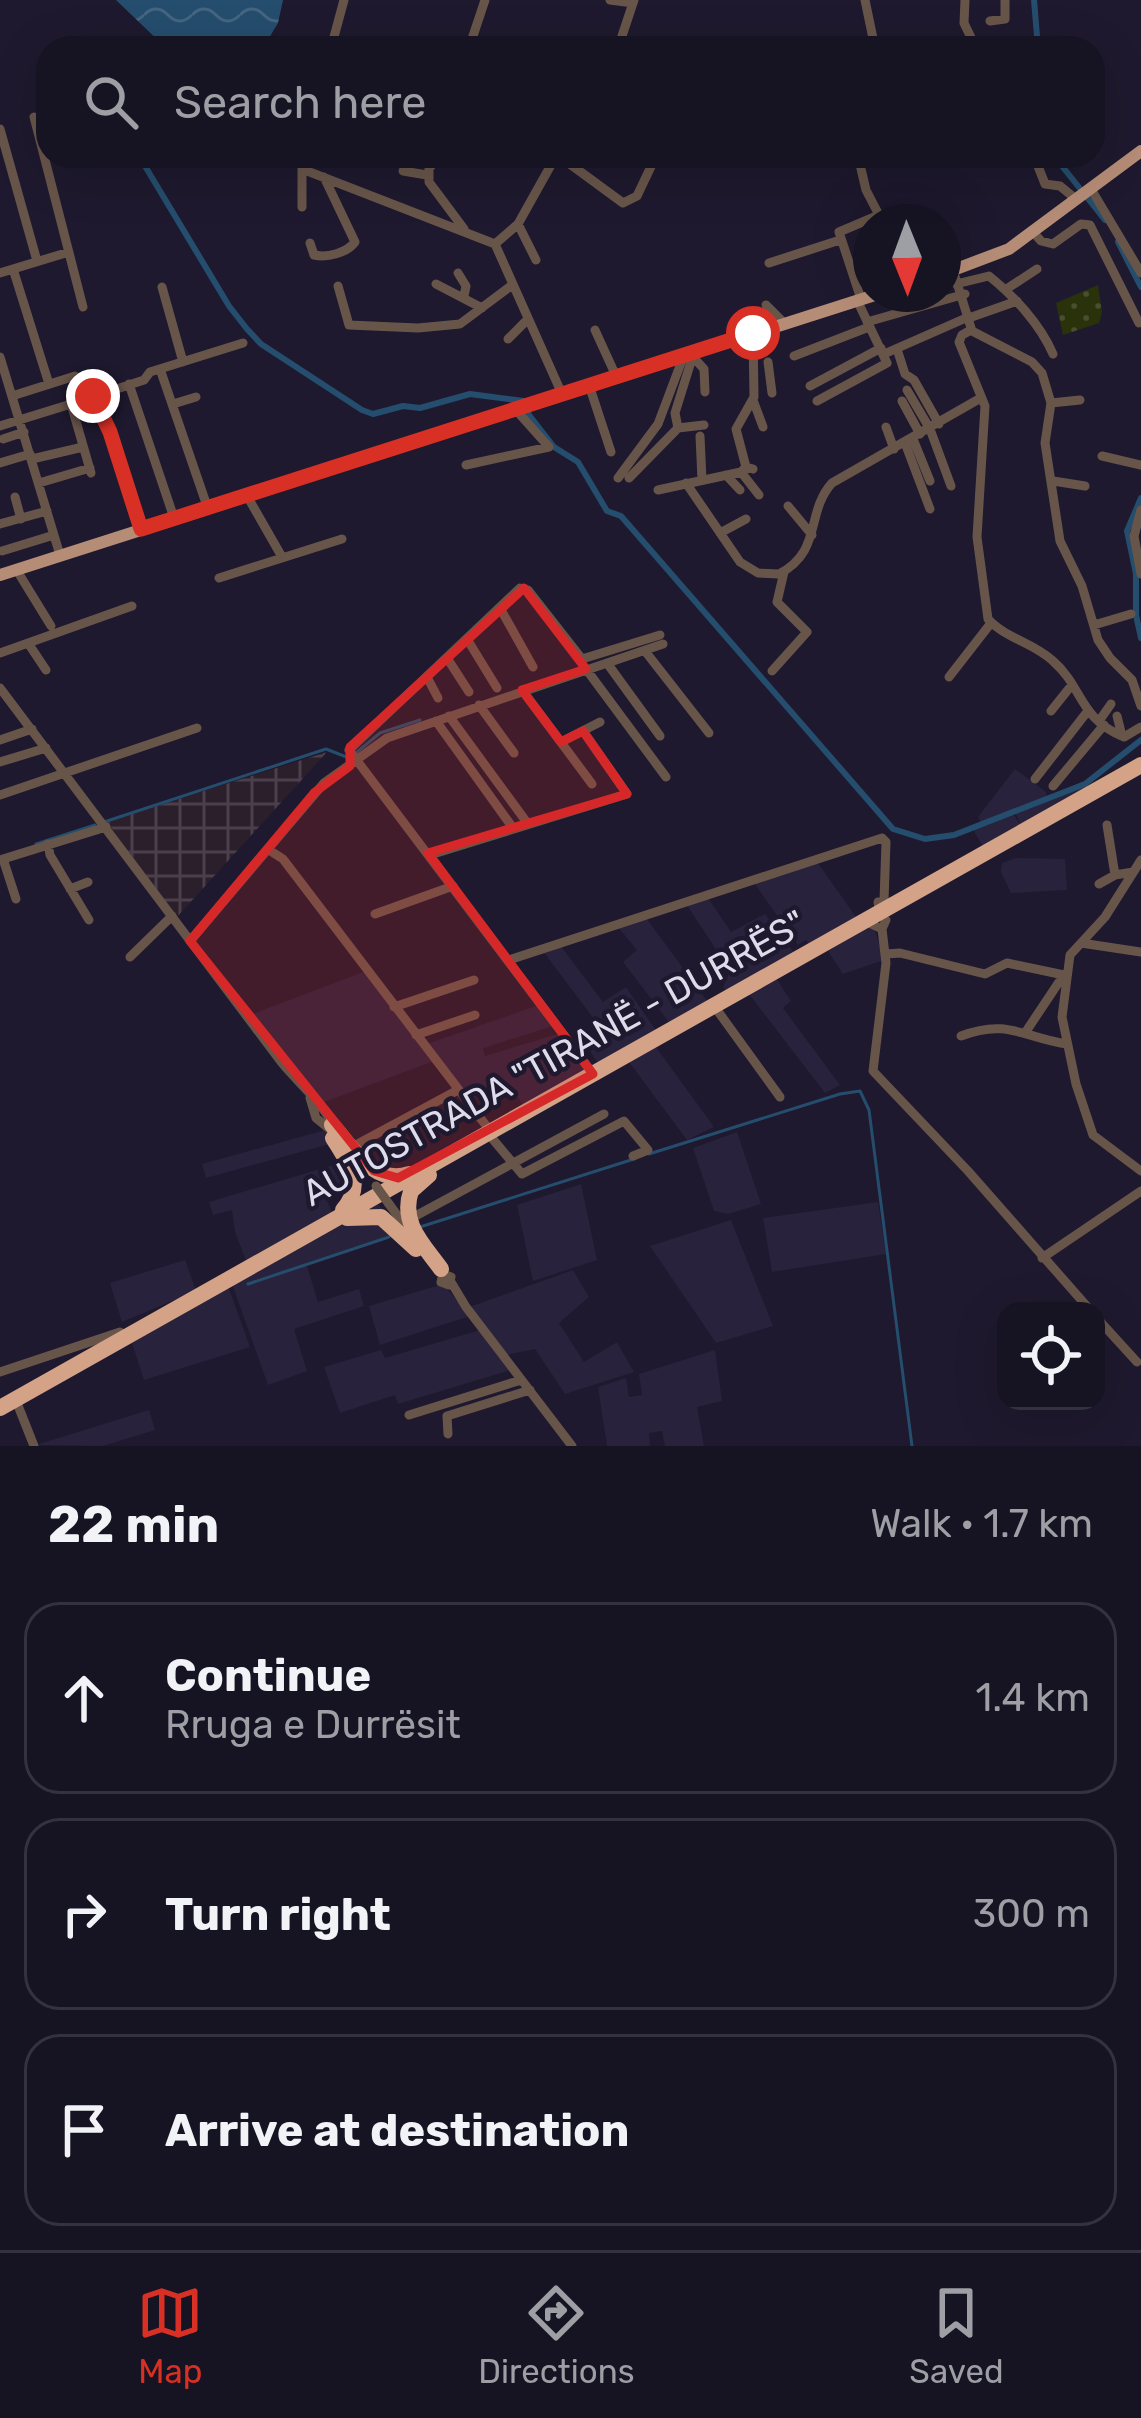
<!DOCTYPE html>
<html lang="en">
<head>
<meta charset="utf-8">
<style>
  :root { --surface:#161322; --page:#1f1c2a; --text:#f1f3f6; --muted:#9e9ea5; --line:#353240; --accent:#d93025 }
  body { margin:0; font-family:Rubik,sans-serif; background:var(--page); color:var(--text) }
  .controls { position:absolute; right:36px; bottom:36px; display:grid; overflow:hidden; border-radius:24px; box-shadow:0 12px 48px #0002 }
  .controls button { width:108px; height:108px; display:grid; place-items:center; padding:0; border:0; border-bottom:3px solid var(--line); background:var(--surface); color:var(--text); font:60px sans-serif }
  .compass { position:absolute; left:853px; top:204px; width:108px; height:108px; border-radius:50%; background:var(--surface); box-shadow:0 12px 48px #0002; rotate:179deg }
  .stop { position:absolute; width:36px; height:36px; margin:-27px; border:9px solid #d93025; border-radius:50%; background:#fff }
  .stop.end { background:#d93025; border-color:#fff; box-shadow:0 3px 12px #0008 }
  .list { margin:0; padding:0; list-style:none }
  h2 { display:flex; justify-content:space-between; align-items:center; height:156px; margin:0; padding:0 48px; font-size:51px }
  h2 small { font-size:39px; font-weight:400; color:var(--muted) }
  .list li { display:grid; grid-template-columns:78px 1fr auto; gap:36px; align-items:center; box-sizing:border-box; height:192px; margin:0 24px 24px; padding:0 24px; border:3px solid var(--line); border-radius:36px }
  .list b { display:block; font-size:45px; white-space:nowrap }
  .list p { margin:0; font-size:39px; white-space:nowrap; color:var(--muted) }
  .list em { font-size:39px; font-style:normal; color:var(--muted) }
  .icon { flex:none; width:66px; height:66px; fill:none; stroke:currentColor; stroke-width:2; stroke-linecap:round; stroke-linejoin:round }
  .map { position:relative; flex:none; width:1141px; height:1446px; overflow:hidden }
  .search { position:absolute; background:var(--surface); box-shadow:0 12px 48px #0002; left:36px; right:36px; top:36px; height:132px; display:flex; align-items:center; gap:30px; box-sizing:border-box; padding:0 42px; border-radius:36px; color:var(--muted); font-size:45px }
  .sheet { height:804px; background:var(--surface) }
  nav { display:flex; justify-content:space-around; align-items:center; box-sizing:border-box; height:168px; border-top:3px solid var(--line); background:var(--surface); font-size:33px; color:var(--muted) }
  nav a { display:grid; justify-items:center; gap:6px }
  nav .on { color:var(--accent) }
  .map>svg:first-child { display:block }
  .built { fill:#28223d }
  .industrial { fill:url(#industrial-grid) }
  .garden { fill:url(#garden-dots) }
  .water { fill:url(#water-waves) }
  .lines { fill:none; stroke-linecap:round; stroke-linejoin:round }
  .stream { stroke:#254d6d; stroke-width:3 }
  .canal { stroke:#254d6d; stroke-width:6 }
  .minor { stroke:#68554a; stroke-width:9 }
  .major { stroke:#b58c76; stroke-width:12 }
  .highway { stroke:#d4a287; stroke-width:16 }
  .minor-bridge { stroke:#68554a; stroke-width:9 }
  .route { stroke:#d93025; stroke-width:15 }
  .marked { fill:#d62828; fill-opacity:0.2; stroke:#d62828; stroke-width:9; stroke-linejoin:round }
  .labels { text-anchor:middle; dominant-baseline:central; stroke-width:9; stroke-linejoin:round; paint-order:stroke }
  .street-label { font-size:36px; fill:#dedceb; stroke:#1e192e }
</style>
</head>
<body>
<div class="map">
<svg width="1141" height="1446" viewBox="0 0 1141 1446">
  <defs>
    <pattern id="industrial-grid" width="8" height="8" patternUnits="userSpaceOnUse" patternTransform="scale(3)"><rect width="8" height="8" fill="#2c1f2c"/><path d="M0 4h8M4 0v8" fill="none" stroke="#4a3f4b"/></pattern>
    <pattern id="garden-dots" width="8" height="8" patternUnits="userSpaceOnUse" patternTransform="scale(3)"><rect width="8" height="8" fill="#29320a"/><path d="M2 2h.1M6 6h.1" fill="none" stroke="#484f2e" stroke-width="1.8" stroke-linecap="round"/></pattern>
    <pattern id="water-waves" width="16" height="10" patternUnits="userSpaceOnUse" patternTransform="scale(3)"><rect width="16" height="10" fill="#254d6d"/><path d="M0 5q4-4 8 0t8 0" fill="none" stroke="#446682"/></pattern>
  </defs>
  <rect width="100%" height="100%" fill="#1e192e"/>
  <!-- built -->
  <path class="built" d="M1015,769L1046,792V799L1087,784L1091,791L986,851L973,830L1014,815L1022,827L1014,810L981,823L978,817Z
    M1016,858L1065,859L1067,890L1011,893L1001,872L1002,863Z
    M815,859L859,921L812,949L806,940L798,945L752,880Z
    M706,895L731,932L765,914L797,957L729,996L723,987L730,971L685,902Z
    M644,915L708,1002L672,1026L623,962L637,950L617,926Z
    M869,926L875,931L884,960L843,974L828,951Z
    M560,945L603,1002L626,987L655,1029L601,1068L590,1051L609,1039L542,950Z
    M366,971L434,1061L316,1105L250,1015Z
    M776,978L791,1001L783,1008L840,1085L825,1093L749,994Z
    M539,1005L553,1026L483,1048L485,1056L561,1033L590,1072L526,1109L506,1082L465,1095L427,1044Z
    M656,1047L714,1127L687,1140L629,1062Z
    M329,1129L337,1142L206,1178L202,1164Z
    M737,1132L761,1204L728,1214L714,1211L693,1148Z
    M347,1161L362,1184L325,1196L334,1217L248,1266L235,1232L232,1210L213,1215L209,1202Z
    M581,1184L597,1260L533,1281L517,1205Z
    M878,1202L886,1254L772,1272L763,1218Z
    M378,1204L402,1230L399,1232L306,1263L318,1302L359,1289L364,1306L294,1329L307,1371L268,1385L232,1284Z
    M731,1220L773,1326L716,1343L650,1246Z
    M185,1260L196,1291L122,1322L110,1283Z
    M573,1270L589,1297L559,1323L584,1362L617,1342L634,1372L565,1394L535,1349L506,1355L469,1307Z
    M443,1284L470,1316L380,1345L369,1306Z
    M228,1286L250,1347L144,1380L132,1343Z
    M480,1330L511,1370L398,1404L395,1395L340,1413L324,1367L381,1350L385,1358Z
    M715,1350L722,1401L697,1407L704,1446H665L662,1431L649,1433L650,1446H607L598,1387L626,1378L629,1397L642,1395L639,1374Z
    M149,1410L155,1430L103,1446L36,1445Z"/>
  <!-- industrial -->
  <path class="industrial" d="M327,752L177,917L107,822Z"/>
  <!-- garden -->
  <path class="garden" d="M1098,285L1102,312L1099,323L1063,335L1056,303Z"/>
  <!-- water -->
  <path class="water" d="M116,0H283L278,23L263,48H166Z"/>
  <g class="lines">
    <!-- stream -->
    <path class="stream" d="M357,752L380,733L420,720
      M104,822L326,749L349,758
      M36,844L95,825
      M649,1154L840,1094L860,1091L869,1110L912,1446
      M420,1227L634,1159
      M248,1284L389,1237"/>
    <!-- canal -->
    <path class="canal" d="M1034,0L1038,48
      M139,156L229,306L247,329L261,344L362,410L373,414L403,406L420,408L470,394L524,401L529,415L554,447L578,462L607,511L621,516L893,829L925,839L954,835L1085,784L1141,740
      M1054,156L1105,220
      M1118,242L1141,287
      M1141,498L1127,531L1136,574V615L1141,638"/>
    <!-- minor -->
    <path class="minor" d="M610,0L633,3
      M865,0L875,48
      M965,0L964,23L976,48
      M990,21L1005,19V0
      M331,48L344,0
      M469,48L485,0
      M525,48L526,45L571,48
      M618,48L634,0
      M34,117L83,307
      M0,129L37,261
      M301,156L302,169L495,244L562,394
      M441,156L429,168V182L464,229
      M536,156H545
      M559,156L623,203L637,196L656,156
      M858,156L866,190L879,215L839,232L861,299
      M1034,156L1045,184L1060,186L1077,200
      M302,169V207
      M403,171L427,175
      M1091,189L1141,273
      M518,224L536,260
      M1033,232L1041,241L1053,244L1081,224L1090,225L1139,323
      M310,243L314,255C327,258 347,253 355,242L324,177
      M495,244L518,224L556,156
      M769,263L840,240
      M13,269L49,384
      M953,270L972,331L1032,362L1042,373L1051,403L1045,443L1060,541L1082,586L1098,640L1110,658L1132,680L1141,706
      M0,273L69,252
      M458,273L466,286L464,296
      M436,284L482,308
      M956,284L989,276C1014,296 1040,324 1053,354
      M338,286L349,325L418,328L460,324L512,285
      M162,287L183,362
      M1008,288L1037,269
      M766,305L784,323
      M966,319L1017,301
      M867,322L965,294
      M595,330L616,376
      M971,330L962,335L959,342L985,406L977,537L988,619C1005,638 1034,643 1053,661C1083,687 1079,719 1124,737L1141,727
      M508,339L527,320
      M897,349L905,374L914,380L939,424
      M884,354L966,318
      M794,356L869,327
      M0,357L60,555
      M694,358L704,369L705,392
      M768,362L772,393
      M160,369L207,506
      M129,384L174,518
      M589,385L611,452
      M810,386L881,348
      M907,390L930,429L951,486
      M12,396L75,376
      M93,396L110,432L141,528
      M753,400L763,427
      M817,401L887,363L857,300
      M902,401L920,434
      M1051,403L1080,400
      M173,404L196,397
      M0,426L71,404
      M886,427L894,449
      M678,428L675,413L694,352
      M700,436L702,480
      M3,439L24,432
      M913,439L930,481
      M905,443L930,509
      M1102,456L1141,465
      M32,459L83,447
      M0,463L30,454
      M466,465L549,447L515,409
      M746,467L736,429L754,397L753,333
      M741,472L759,495
      M91,473L71,404L144,380L150,372L243,343
      M726,475L740,490
      M618,478L658,424L684,355
      M629,478L678,428L704,425
      M1053,481L1085,486
      M39,483L90,468
      M686,483L740,562L758,573L779,574C823,551 805,513 832,483L979,399
      M658,490L741,472L746,467L753,469
      M246,494L282,557
      M15,497L21,519
      M788,506L812,535
      M1141,510L1134,536L1141,574
      M0,524L47,511
      M720,533L746,519
      M2,551L54,535
      M16,569L51,626
      M219,578L342,539
      M500,608L533,667
      M1094,625L1131,614
      M467,639L497,688
      M28,643L46,670
      M645,651L709,733
      M0,653L132,606
      M447,658L469,692
      M607,663L660,736
      M586,669L666,777
      M772,671L807,632L777,602L784,572
      M427,677L438,698
      M949,677L991,623
      M0,688L282,1063C299,1084 324,1104 333,1126
      M522,690L592,784
      M479,705L514,753
      M1051,711L1071,686
      M449,716L528,824
      M1117,716L1122,736
      M436,721L513,828
      M1099,721L1111,704
      M0,740L32,729
      M561,742L600,722
      M0,762L46,748
      M1035,779L1087,712
      M1053,786L1104,725
      M0,795L197,728
      M1107,825L1115,875
      M48,844L50,855L89,920
      M269,850L283,859L491,1132
      M430,855L627,794L583,731
      M3,859L16,899
      M0,860L106,827
      M1141,860L1105,917L1070,955L1062,1017L1076,1084L1093,1135L1141,1171
      M1099,884L1115,875L1133,872
      M70,889L88,882
      M375,914L453,886
      M869,923L882,929L886,920
      M882,929L886,963L873,1071L968,1171L1091,1311
      M190,941L324,783L387,738L663,644
      M1081,943L1141,952
      M886,954L900,953L985,974L1007,963L1064,975
      M130,957L172,916
      M509,960L882,838L886,842L884,901L878,902L879,908
      M394,1007L474,980
      M717,1010L780,1097
      M1027,1030L1061,979
      M416,1035L475,1015
      M961,1036C1008,1018 1024,1038 1067,1044
      M593,1074L349,750L520,588L528,590L582,659L660,635
      M310,1098L316,1118L332,1131
      M491,1137L522,1174L624,1121L648,1150L633,1156
      M352,1147L458,1090
      M389,1204L408,1230
      M408,1220L604,1114
      M1042,1258L1141,1191
      M443,1274L451,1277L449,1285L441,1282Z
      M451,1282L466,1307L572,1446
      M1096,1317L1137,1362
      M0,1372L120,1332
      M17,1403L34,1446
      M409,1415L521,1380
      M448,1434L447,1416L530,1390"/>
    <!-- major -->
    <path class="major" d="M943,274L1009,249L1141,151
      M0,575L878,294"/>
    <!-- highway -->
    <path class="highway" d="M332,1125C353,1148 374,1186 409,1174
      M333,1138C349,1164 365,1184 343,1210
      M429,1175L411,1191C400,1223 423,1244 441,1269
      M347,1218L381,1217L416,1249
      M0,1408L1141,765"/>
    <!-- minor-bridge -->
    <path class="minor-bridge" d="M376,1186L389,1204"/>
  </g>
  <g class="lines">
    <!-- route -->
    <path class="route" d="M93,396L110,432L141,529L753,333"/>
  </g>
  <!-- marked area -->
  <path class="marked" d="M524,588L586,669L522,690L561,742L583,731L627,794L428,853L593,1074L398,1178L374,1171L190,941L315,792L350,766V747Z"/>
  <g class="labels">
    <!-- street labels -->
    <g class="street-label">
      <text transform="translate(554 1058) rotate(-29)">AUTOSTRADA "TIRANË - DURRËS"</text>
    </g>
  </g>
</svg>
<div class="controls">
<button><svg class="icon" aria-label="locate" viewBox="0 0 24 24"><circle cx="12" cy="12" r="6"/><path d="M12 2v4M12 18v4M2 12h4M18 12h4"/></svg></button>
</div>
<svg class="compass" viewBox="-18 -18 36 36"><path d="M0-13l5 13h-10z" fill="#e53935"/><path d="M0 13l5-13h-10z" fill="#9e9ea5"/></svg>
<div class="stop" style="left:753px;top:333px"></div>
<div class="stop end" style="left:93px;top:396px"></div>
<div class="search"><svg class="icon" aria-label="search" viewBox="0 0 24 24"><circle cx="10" cy="10" r="6"/><path d="M15 15l6 6"/></svg>Search here</div>
</div>
<section class="sheet">
<h2>22 min<small>Walk · 1.7 km</small></h2>
<ul class="list">
<li><svg class="icon" aria-label="ahead" viewBox="0 0 24 24"><path d="M12 20V5M6 11l6-6 6 6"/></svg><div><b>Continue</b><p>Rruga e Durrësit</p></div><em>1.4 km</em></li>
<li><svg class="icon" aria-label="right" viewBox="0 0 24 24"><path d="M7 20v-9h11M14 6l5 5-5 5"/></svg><div><b>Turn right</b></div><em>300 m</em></li>
<li><svg class="icon" aria-label="arrive" viewBox="0 0 24 24"><path d="M6 21V4h12l-3 4 3 4H6"/></svg><div><b>Arrive at destination</b></div></li>
</ul>
</section>
<nav>
<a class="on"><svg class="icon" aria-label="map" viewBox="0 0 24 24"><path d="M3 6l6-2 6 2 6-2v14l-6 2-6-2-6 2zM9 4v14M15 6v14"/></svg>Map</a>
<a><svg class="icon" aria-label="directions" viewBox="0 0 24 24"><path d="M12 3l9 9-9 9-9-9zM9 14v-3h6M13 9l2 2-2 2"/></svg>Directions</a>
<a><svg class="icon" aria-label="saved" viewBox="0 0 24 24"><path d="M7 4h10v16l-5-4-5 4z"/></svg>Saved</a>
</nav>
</body>
</html>
